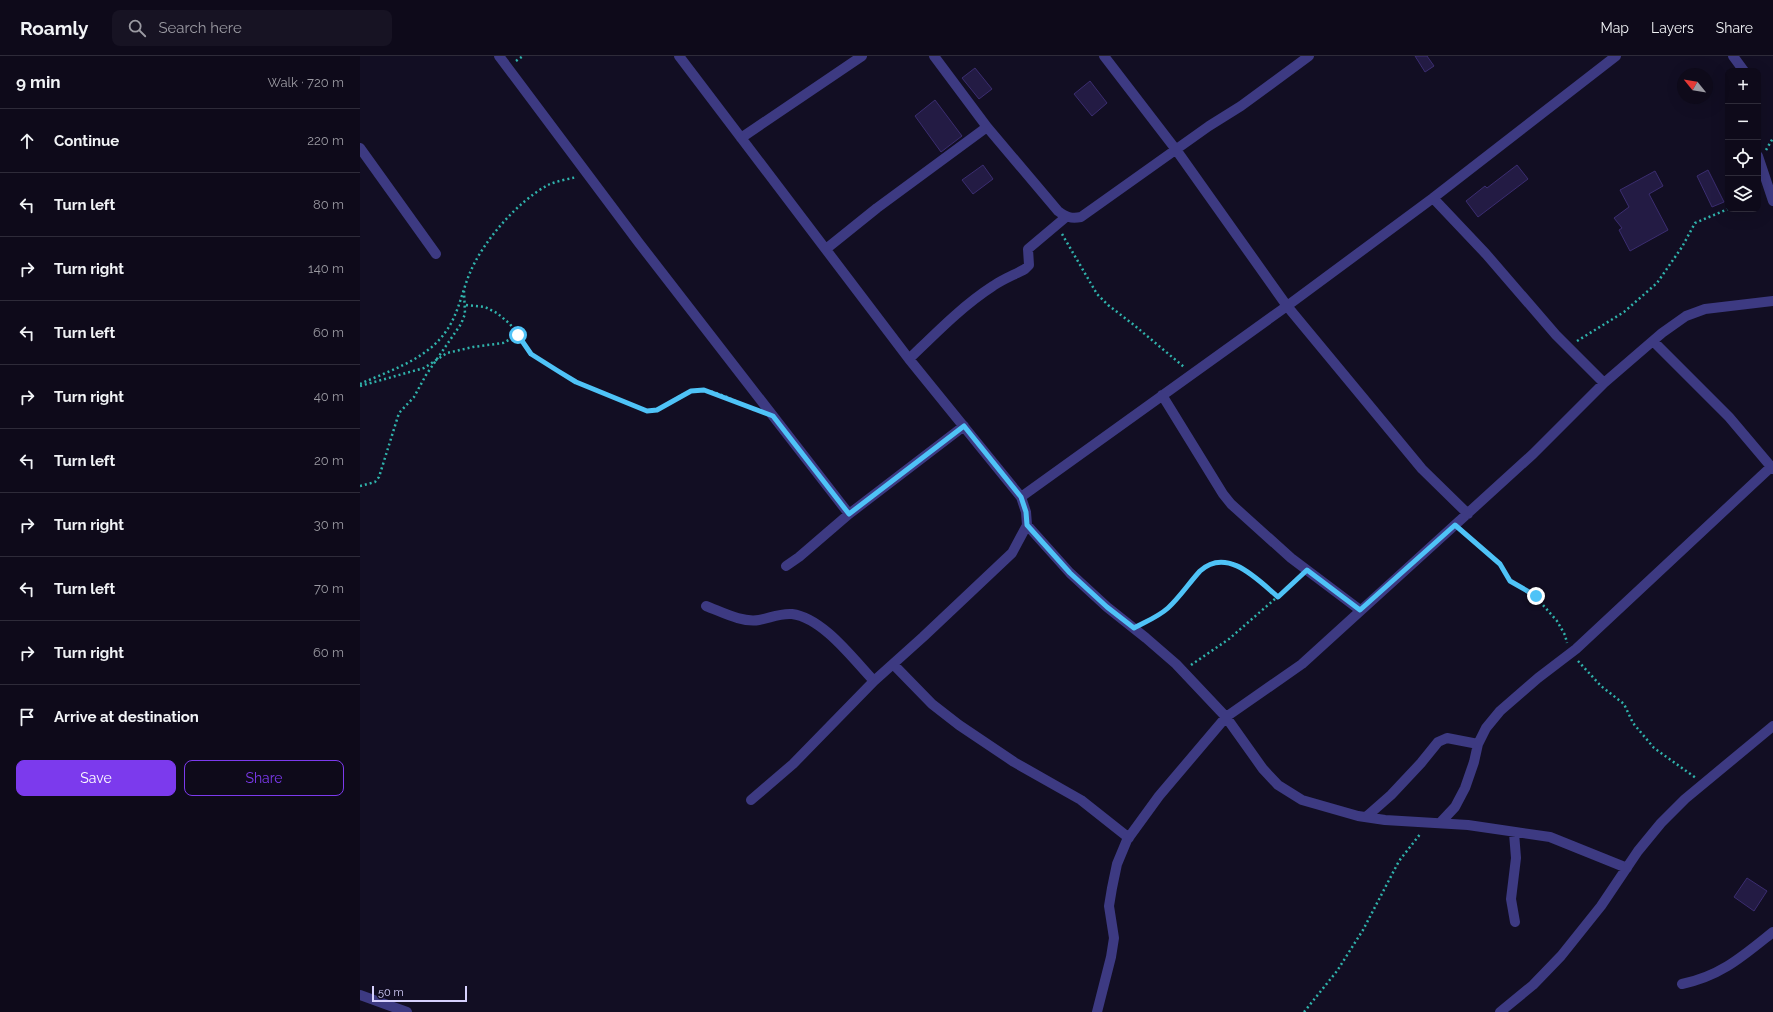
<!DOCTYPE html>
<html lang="en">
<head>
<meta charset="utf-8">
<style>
  :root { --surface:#0e0a1a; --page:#171323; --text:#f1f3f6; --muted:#9b9aa2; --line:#2e2b39; --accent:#7c3aed }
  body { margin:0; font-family:Raleway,sans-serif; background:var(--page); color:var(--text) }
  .controls { position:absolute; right:12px; top:12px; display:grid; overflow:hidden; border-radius:8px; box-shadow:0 4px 16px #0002 }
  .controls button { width:36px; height:36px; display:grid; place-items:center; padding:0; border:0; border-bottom:1px solid var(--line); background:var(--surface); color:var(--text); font:20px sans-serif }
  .compass { position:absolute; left:1317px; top:12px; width:36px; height:36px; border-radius:50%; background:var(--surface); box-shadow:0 4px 16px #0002; rotate:300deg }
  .scale { position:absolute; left:12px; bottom:10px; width:95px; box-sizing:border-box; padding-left:4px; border:2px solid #d7d1fe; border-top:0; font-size:11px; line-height:14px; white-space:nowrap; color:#d7d1fe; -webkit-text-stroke:3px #120e23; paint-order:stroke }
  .stop { position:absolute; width:12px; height:12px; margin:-9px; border:3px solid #4fc3f7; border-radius:50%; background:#fff }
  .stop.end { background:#4fc3f7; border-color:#fff; box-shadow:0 1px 4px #0008 }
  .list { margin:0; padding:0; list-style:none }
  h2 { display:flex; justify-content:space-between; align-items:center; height:52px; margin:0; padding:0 16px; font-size:17px }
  h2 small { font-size:13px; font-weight:400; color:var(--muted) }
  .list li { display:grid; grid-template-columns:26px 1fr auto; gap:12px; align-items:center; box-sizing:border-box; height:64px; padding:0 16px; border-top:1px solid var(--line) }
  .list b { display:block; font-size:15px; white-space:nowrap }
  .list em { font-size:13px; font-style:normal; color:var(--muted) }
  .actions { display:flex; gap:8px; padding:12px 16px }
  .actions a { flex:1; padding:9px 0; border:1px solid var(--accent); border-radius:8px; text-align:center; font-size:14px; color:var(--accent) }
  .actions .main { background:var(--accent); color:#fff }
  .icon { flex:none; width:22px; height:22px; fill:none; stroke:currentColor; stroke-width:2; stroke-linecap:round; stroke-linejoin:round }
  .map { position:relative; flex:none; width:1413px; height:956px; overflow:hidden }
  header { display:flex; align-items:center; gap:24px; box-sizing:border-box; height:56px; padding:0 20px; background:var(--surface); border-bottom:1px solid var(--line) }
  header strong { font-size:19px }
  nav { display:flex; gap:22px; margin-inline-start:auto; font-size:14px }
  .search { width:280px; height:36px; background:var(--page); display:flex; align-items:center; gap:10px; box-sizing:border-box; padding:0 14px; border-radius:8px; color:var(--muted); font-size:15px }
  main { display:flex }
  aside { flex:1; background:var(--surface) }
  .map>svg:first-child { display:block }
  .building { fill:#231b44; stroke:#3b2d70 }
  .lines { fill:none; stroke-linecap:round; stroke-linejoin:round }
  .path { stroke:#30b3ac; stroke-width:2.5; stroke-dasharray:2 3; stroke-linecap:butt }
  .minor { stroke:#3d3a82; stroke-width:10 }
  .route { stroke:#4fc3f7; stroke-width:5 }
</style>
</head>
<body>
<header>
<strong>Roamly</strong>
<div class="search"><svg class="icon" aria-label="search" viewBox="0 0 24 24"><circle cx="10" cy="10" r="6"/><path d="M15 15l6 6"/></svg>Search here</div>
<nav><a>Map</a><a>Layers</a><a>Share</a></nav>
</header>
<main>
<aside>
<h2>9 min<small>Walk · 720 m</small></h2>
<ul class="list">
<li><svg class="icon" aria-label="ahead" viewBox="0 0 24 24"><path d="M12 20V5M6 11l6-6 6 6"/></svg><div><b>Continue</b></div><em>220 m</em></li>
<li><svg class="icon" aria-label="left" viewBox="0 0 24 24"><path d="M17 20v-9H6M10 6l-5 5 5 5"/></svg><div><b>Turn left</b></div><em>80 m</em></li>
<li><svg class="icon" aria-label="right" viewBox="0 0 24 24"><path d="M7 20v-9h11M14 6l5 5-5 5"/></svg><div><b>Turn right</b></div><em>140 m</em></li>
<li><svg class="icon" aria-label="left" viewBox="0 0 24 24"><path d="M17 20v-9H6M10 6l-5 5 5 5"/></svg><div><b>Turn left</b></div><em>60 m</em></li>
<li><svg class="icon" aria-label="right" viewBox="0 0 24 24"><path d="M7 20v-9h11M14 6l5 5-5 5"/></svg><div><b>Turn right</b></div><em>40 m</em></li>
<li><svg class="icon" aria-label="left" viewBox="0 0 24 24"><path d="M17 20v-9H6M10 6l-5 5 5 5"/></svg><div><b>Turn left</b></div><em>20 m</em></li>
<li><svg class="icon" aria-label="right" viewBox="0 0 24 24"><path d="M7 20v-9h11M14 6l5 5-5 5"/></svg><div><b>Turn right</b></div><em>30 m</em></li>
<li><svg class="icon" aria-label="left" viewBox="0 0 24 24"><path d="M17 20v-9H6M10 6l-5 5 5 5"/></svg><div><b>Turn left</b></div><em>70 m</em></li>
<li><svg class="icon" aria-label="right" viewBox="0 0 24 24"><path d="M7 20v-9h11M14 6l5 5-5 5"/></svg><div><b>Turn right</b></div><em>60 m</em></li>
<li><svg class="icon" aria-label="arrive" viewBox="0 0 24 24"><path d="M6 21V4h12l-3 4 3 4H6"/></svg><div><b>Arrive at destination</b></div></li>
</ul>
<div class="actions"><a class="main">Save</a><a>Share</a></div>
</aside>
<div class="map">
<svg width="1413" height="956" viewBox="0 0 1413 956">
  <rect width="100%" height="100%" fill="#120e23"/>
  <!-- building -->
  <path class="building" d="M1055,0H1067L1074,10L1065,16Z
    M615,12L632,33L619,43L602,22Z
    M730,25L747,47L732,60L714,38Z
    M575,44L602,80L581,96L555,60Z
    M623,109L633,123L613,138L602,124Z
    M1157,109L1168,123L1118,161L1106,145L1125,130L1127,132Z
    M1348,114L1364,146L1352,151L1337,120Z
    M1295,115L1303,130L1289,138L1308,174L1270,195L1259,174L1262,172L1254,162L1269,151L1260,134Z
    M1387,822L1407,835L1394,855L1374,841Z"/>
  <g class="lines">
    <!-- path -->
    <path class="path" d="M156,5L163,0
      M1406,94L1413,82
      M702,178L737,238L748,249L774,269L824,311
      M106,249L125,251L137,257L150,268L171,298L197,315L216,326L287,355C306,354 315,339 332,335C351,330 376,346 394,354
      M1217,285L1264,256L1297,227L1322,191L1335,167L1368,153
      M0,328C26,316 59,306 79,284C97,265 100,242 109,219C122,186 158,145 188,129C197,125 208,123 217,121
      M0,330L64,312L87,297L113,291L143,287L158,279
      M0,430L15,426L19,421L39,357L54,341L66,319L101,268L105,258L104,235
      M1103,476L1140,508L1150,525L1175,540L1197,565L1205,579L1207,587
      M783,567C791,563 800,559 807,553C827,536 844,494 876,509C892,517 905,530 918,541
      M1218,605L1241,630L1264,648L1273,667L1294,692L1336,722
      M831,609L869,583L939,522
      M944,956L977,915L1003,874L1039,805L1061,777"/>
    <!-- minor -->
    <path class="minor" d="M139,0L279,187L489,458
      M319,0L549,303L661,441L666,456L667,469L652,497L563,581L514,625L433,708L391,744
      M574,0L627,71L698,155C706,161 711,163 721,161L849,70L881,50L949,0
      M744,0L817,95L927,250L1062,413L1108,458
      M1373,0L1384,15
      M381,82L502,0
      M0,92L76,198
      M1398,100L1413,145
      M1073,142L1126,198L1196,279L1244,327
      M466,193L517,152L627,71
      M1293,285L1369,361L1413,413
      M549,303C575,278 602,250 633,230C643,223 654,219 665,213L669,209L668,193L706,161
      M802,339L863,438L871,448L931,502L1000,554
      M661,441L927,250L1073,142L1256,0
      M667,469L710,517L747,551L786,582L816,608L866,661L903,713L918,729L942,744L998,760L1025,764L1108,769L1190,781L1267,812
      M426,510L439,501L489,458L604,370
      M346,550C362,556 382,567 399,564C410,562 420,557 432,558C463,562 493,603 514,625
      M533,608L572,648L599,669L654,706L721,744L769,782
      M1006,761L1031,739L1061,707L1078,686L1087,682L1118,688
      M1080,767L1095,751L1105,732L1114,706L1118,688L1126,672L1140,655L1178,622L1216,593L1411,411
      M1154,777L1156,802L1151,843L1155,866
      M1322,928C1361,920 1383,900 1413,876
      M0,939L47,956
      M737,956L751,901L754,882L749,850L752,832L757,808L767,784L799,740L866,661L942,608L1173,398L1244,327L1302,277L1326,260L1345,253L1413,245
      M1140,956L1173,929L1201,900L1241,850L1278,795L1301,767L1325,743L1413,670"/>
  </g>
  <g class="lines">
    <!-- route -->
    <path class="route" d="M158,279L171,298L198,315L216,326L287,355L297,354L331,335L344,334L413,360L489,458L604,370L661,441L666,456L667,469L710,517L747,551L774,572C785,566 798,561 808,552C820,541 829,527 840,515C867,490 898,524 918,541L947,514L1000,554L1095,469L1140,508L1150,525L1176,540"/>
  </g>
</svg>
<div class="controls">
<button>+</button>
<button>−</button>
<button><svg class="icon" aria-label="locate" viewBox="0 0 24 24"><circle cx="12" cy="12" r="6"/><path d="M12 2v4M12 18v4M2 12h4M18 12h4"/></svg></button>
<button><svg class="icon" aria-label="layers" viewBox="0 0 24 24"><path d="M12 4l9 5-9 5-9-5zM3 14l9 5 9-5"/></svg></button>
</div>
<svg class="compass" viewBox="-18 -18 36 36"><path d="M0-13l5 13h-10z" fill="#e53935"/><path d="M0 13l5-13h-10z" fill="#9b9aa2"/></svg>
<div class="scale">50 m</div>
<div class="stop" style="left:158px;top:279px"></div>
<div class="stop end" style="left:1176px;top:540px"></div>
</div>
</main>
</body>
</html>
